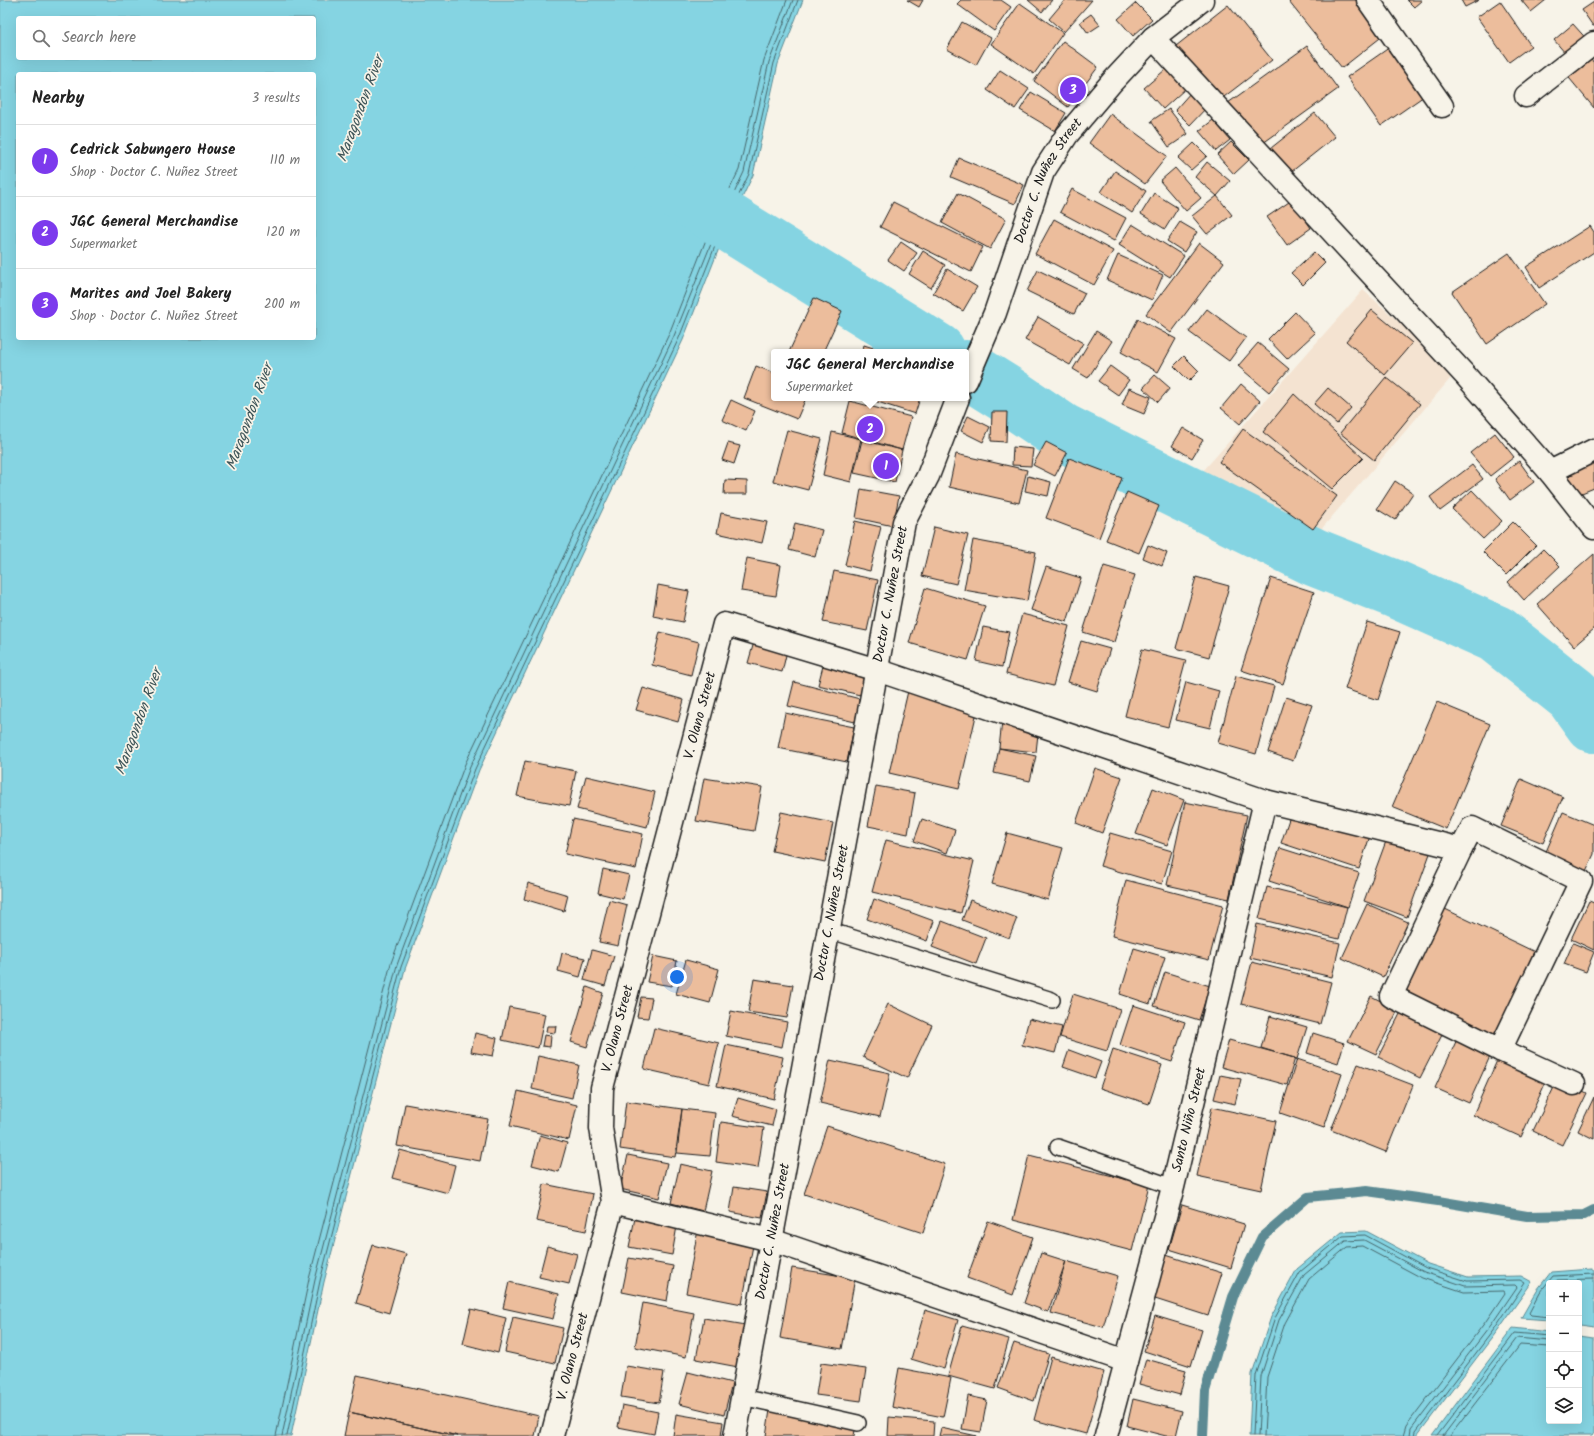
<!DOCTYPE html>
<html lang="en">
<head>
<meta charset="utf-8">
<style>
  :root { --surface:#fff; --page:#f2f2f2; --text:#222; --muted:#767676; --line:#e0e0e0; --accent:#7c3aed }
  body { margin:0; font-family:Kalam,sans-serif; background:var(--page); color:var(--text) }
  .controls { position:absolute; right:12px; bottom:12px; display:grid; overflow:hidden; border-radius:4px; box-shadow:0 4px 16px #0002 }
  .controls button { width:36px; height:36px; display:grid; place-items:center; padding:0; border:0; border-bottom:1px solid var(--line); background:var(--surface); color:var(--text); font:20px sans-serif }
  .you { position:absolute; left:677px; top:977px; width:14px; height:14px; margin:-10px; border:3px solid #fff; border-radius:50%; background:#1a73e8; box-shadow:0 0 0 6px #1a73e833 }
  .badge { display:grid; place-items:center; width:26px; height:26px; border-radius:50%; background:var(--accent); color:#fff; font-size:13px; font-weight:700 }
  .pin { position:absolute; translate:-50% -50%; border:2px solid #fff; box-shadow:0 1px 4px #0006 }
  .popup { position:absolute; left:771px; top:349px; width:198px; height:52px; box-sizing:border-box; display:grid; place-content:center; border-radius:4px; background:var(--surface); filter:drop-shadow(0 1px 3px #0005); font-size:13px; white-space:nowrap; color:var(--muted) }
  .popup b { font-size:15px; color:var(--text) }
  .popup::after { content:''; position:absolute; left:50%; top:100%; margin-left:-8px; border:8px solid transparent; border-top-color:var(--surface) }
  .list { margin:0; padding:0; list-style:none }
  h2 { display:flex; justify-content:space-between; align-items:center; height:52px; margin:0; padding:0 16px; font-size:17px }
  h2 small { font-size:13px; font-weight:400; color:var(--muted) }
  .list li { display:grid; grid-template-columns:26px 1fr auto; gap:12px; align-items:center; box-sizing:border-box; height:72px; padding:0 16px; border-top:1px solid var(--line) }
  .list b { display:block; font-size:15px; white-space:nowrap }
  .list p { margin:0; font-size:13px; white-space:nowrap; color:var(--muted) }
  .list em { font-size:13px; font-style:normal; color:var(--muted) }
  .icon { flex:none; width:22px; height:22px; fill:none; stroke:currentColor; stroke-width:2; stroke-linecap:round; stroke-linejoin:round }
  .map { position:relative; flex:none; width:1594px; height:1436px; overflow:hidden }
  .search { position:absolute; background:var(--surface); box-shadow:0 4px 16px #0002; left:16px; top:16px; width:300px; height:44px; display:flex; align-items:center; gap:10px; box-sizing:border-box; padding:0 14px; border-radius:4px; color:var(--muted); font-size:15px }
  .panel { position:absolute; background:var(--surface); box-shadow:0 4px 16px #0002; left:16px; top:72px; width:300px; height:268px; border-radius:4px }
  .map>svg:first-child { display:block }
  .built { fill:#f4e3d1 }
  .water { fill:#85d4e2; stroke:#5b8a93; fill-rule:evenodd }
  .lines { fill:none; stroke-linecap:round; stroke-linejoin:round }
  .shore { stroke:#46666b; stroke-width:1 }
  .stream { stroke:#5b8a93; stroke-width:10 }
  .river { stroke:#85d4e2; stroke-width:58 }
  .building { fill:#ecbd9c; stroke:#1c1c1c }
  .lane-casing { stroke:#1c1c1c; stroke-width:18 }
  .street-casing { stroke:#1c1c1c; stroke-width:25 }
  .secondary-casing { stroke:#1c1c1c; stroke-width:25 }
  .lane { stroke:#f7f3e8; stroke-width:15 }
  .street { stroke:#f7f3e8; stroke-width:22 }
  .secondary { stroke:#f7f3e8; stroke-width:22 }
  .labels { text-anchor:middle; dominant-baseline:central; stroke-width:3.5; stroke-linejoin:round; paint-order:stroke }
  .street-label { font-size:14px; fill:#1c1c1c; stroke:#f7f3e8 }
  .water-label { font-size:15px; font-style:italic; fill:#3c5357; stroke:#f7f3e8 }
</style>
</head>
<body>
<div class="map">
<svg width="1594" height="1436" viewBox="0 0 1594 1436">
  <rect width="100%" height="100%" fill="#f7f3e8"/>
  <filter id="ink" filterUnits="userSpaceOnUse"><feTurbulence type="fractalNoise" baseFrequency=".025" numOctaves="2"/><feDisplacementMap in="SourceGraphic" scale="8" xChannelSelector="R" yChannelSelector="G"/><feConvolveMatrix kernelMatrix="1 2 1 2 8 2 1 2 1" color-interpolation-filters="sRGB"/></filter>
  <g filter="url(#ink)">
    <!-- built -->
    <path class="built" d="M1363,290L1456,372L1318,533L1203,471Z"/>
    <!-- water -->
    <path class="water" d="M0,0H803L778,64L753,175L723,238L683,340L479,770L405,969L324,1282L291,1436H0ZM18,18H314V58H18ZM18,74H314V338H18Z
      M1366,1231L1428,1264L1468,1277L1521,1276L1532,1282L1498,1330L1417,1436H1249L1252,1374L1271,1317L1297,1269L1342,1232Z
      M1591,1269L1594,1271V1326L1579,1324V1283H1549V1320L1521,1318L1537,1290L1551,1272Z
      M1513,1328L1549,1332V1421H1579V1336L1594,1338V1433L1592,1436H1432Z"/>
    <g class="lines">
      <!-- shore -->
      <path class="shore" d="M1554,1283L1557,1280L1594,1279
        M1549,1317L1531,1315L1529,1313L1540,1292L1553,1276L1594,1274
        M276,1436L309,1279L391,963L465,764L669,334L709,232L739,170L764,60L787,0
        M282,1436L315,1280L397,965L470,767L674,336L715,234L744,172L769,62L793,0
        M287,1436L320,1281L401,967L475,769L679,338L719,236L749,174L774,63L798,0
        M1253,1436L1256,1375L1275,1318L1300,1272L1343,1236L1365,1235L1426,1268L1467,1281L1520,1280L1525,1283L1495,1328L1416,1432L1415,1436
        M1258,1436L1261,1376L1279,1320L1304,1275L1345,1241L1364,1240L1424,1272L1465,1286L1515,1285L1517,1287L1491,1325L1411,1429L1410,1436
        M1264,1436L1267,1377L1285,1323L1309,1279L1347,1247L1362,1246L1422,1278L1464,1292L1504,1291L1505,1293L1486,1321L1406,1426L1403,1436
        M1437,1436L1515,1333L1549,1336
        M1443,1436L1517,1338L1549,1341
        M1450,1436L1520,1345L1549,1347"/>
      <!-- stream -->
      <path class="stream" d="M1203,1436L1205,1391L1233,1297L1262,1237L1308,1197L1367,1191L1438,1201L1527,1216L1584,1215L1594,1210"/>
      <!-- river -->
      <path class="river" d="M661,180L937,352
        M966,369L1006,394L1062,432L1160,481L1314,557L1395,589L1496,634L1573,695L1594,724"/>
    </g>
    <!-- building -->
    <path class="building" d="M907,0H923L919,7Z
      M961,0H1001L1011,7L994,31L957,4Z
      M1028,0H1052L1042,12Z
      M1065,0H1092L1064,32L1049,19Z
      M1291,0H1363L1389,31L1342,68L1289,2Z
      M1407,0H1422L1414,7Z
      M1461,0H1479L1465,7Z
      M1521,0H1546L1531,12Z
      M1500,1L1531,46L1509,62L1477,17Z
      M1594,2V26H1593L1582,10Z
      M1020,3L1063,33L1034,74L991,44Z
      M1136,3L1152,19L1133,36L1118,19Z
      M1228,5L1272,60L1220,100L1176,46Z
      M1091,14L1100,25L1088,33L1080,22Z
      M962,22L991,38L976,65L947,49Z
      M1573,24L1590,43L1571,60L1554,40Z
      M1063,41L1098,67L1068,107L1034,81Z
      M1393,45L1427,94L1381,126L1347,77Z
      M1307,46L1338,89L1259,146L1228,103Z
      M1587,55L1594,63V108L1565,73Z
      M1166,69L1185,89L1163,109L1144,88Z
      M1000,70L1029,89L1015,109L987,90Z
      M1031,92L1066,113L1055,131L1020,110Z
      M1191,92L1207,107L1190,125L1175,110Z
      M1169,109L1188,134L1169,147L1151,121Z
      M1315,113L1335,137L1286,176L1266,152Z
      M1110,114L1167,156L1145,184L1089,143Z
      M1213,120L1230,140L1216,151L1199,131Z
      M1231,142L1249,160L1234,174L1217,155Z
      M1194,143L1207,156L1191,170L1178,158Z
      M959,158L1024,185L1015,204L951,177Z
      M1207,162L1230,181L1217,196L1195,177Z
      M1175,168L1201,198L1186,211L1160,181Z
      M1115,171L1146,191L1132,213L1101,192Z
      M1072,189L1126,218L1114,241L1060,212Z
      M958,193L1006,219L990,249L942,223Z
      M1154,193L1178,208L1165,229L1141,214Z
      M1217,196L1232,215L1207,234L1192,216Z
      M1292,200L1311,228L1287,245L1267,217Z
      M893,202L983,247L971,272L880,227Z
      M1054,219L1113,251L1094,285L1035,254Z
      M1180,222L1197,232L1184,252L1167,241Z
      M1132,224L1184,256L1170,277L1119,245Z
      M1590,226L1594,232V252L1539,288L1526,267Z
      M901,242L917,253L904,271L888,260Z
      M1199,243L1224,262L1171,333L1146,314Z
      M923,251L945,265L931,288L909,274Z
      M1314,252L1325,263L1303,285L1291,273Z
      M1509,253L1545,304L1487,344L1452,292Z
      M1118,255L1163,275L1152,300L1107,280Z
      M947,269L977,287L963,311L933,293Z
      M1038,270L1085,293L1074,314L1027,291Z
      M814,298L842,311L823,352H789Z
      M1207,309L1246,338L1229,361L1189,332Z
      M1372,310L1412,343L1385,375L1346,341Z
      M1295,312L1315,333L1287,359L1268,339Z
      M1038,317L1083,343L1070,365L1025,340Z
      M1138,319L1176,339L1158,372L1121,352Z
      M1096,331L1112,341L1088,378L1073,369Z
      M1258,343L1289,369L1269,392L1238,366Z
      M864,345L886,352H862Z
      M1184,356L1199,371L1189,381L1174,366Z
      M756,366L774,373V398H806L797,419L744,398Z
      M1110,366L1129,380L1118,395L1098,381Z
      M1155,375L1170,388L1158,402L1143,388Z
      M1386,377L1420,404L1374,460L1340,433Z
      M1241,384L1260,401L1240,424L1221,408Z
      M1129,388L1151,397L1144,414L1122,405Z
      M1328,388L1351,408L1337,424L1314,404Z
      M1294,394L1363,458L1332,489L1263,432Z
      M865,398H920L915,414Z
      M731,400L755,411L746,431L722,420Z
      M850,401L911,417L902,450L842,433Z
      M992,412H1007L1006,442L991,441Z
      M968,416L990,427L983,442L961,431Z
      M1183,428L1203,440L1192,458L1172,446Z
      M1243,429L1337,496L1313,529L1219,462Z
      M787,430L822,439L808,490L773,481Z
      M832,432L861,439L851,482L823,475Z
      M1495,433L1514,457L1490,476L1470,453Z
      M862,440L902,450L895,482L854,473Z
      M1046,442L1067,453L1055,476L1033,465Z
      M728,443L740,446L734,464L722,460Z
      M1013,447L1033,449L1031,466L1012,465Z
      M956,454L1027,470L1019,503L949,487Z
      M1069,458L1122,478L1099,538L1046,518Z
      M1519,461L1534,482L1510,500L1495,479Z
      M1594,462V488L1577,495L1568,474Z
      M1472,465L1483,479L1440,511L1430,497Z
      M1028,476L1051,482L1048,496L1025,491Z
      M725,480L747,481V494H724Z
      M1395,481L1413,493L1395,520L1377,509Z
      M861,489L899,496L893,526L856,518Z
      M1472,490L1502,521L1483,539L1452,509Z
      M1127,492L1159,506L1139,553L1106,540Z
      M721,513L767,522L762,543L717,533Z
      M855,521L881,527L870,571L845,565Z
      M1513,522L1536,545L1506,575L1483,552Z
      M795,523L822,530L815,557L789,550Z
      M934,527L968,535L956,584L922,576Z
      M973,540L1036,552L1027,601L964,590Z
      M1148,545L1167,553L1162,566L1143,558Z
      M1543,549L1560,566L1524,600L1508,582Z
      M1594,554V629L1574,646L1537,604Z
      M747,558L781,565L776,596L741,591Z
      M1104,566L1135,575L1114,642L1083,632Z
      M1046,567L1081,578L1067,622L1031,610Z
      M834,571L878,580L867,631L823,622Z
      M1196,577L1229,586L1209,657L1176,648Z
      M1271,578L1314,592L1283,684L1241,670Z
      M658,585L689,591L683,622L653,616Z
      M925,588L985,606L968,660L909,643Z
      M1022,614L1069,626L1053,686L1006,674Z
      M1367,622L1400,632L1378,700L1345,689Z
      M983,627L1009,632L1002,667L976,661Z
      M660,632L699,642L691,675L652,665Z
      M1081,641L1110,649L1097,691L1068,682Z
      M754,642L787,651L782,672L748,663Z
      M1142,649L1186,660L1168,727L1125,716Z
      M824,662L866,673L860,695L818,685Z
      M1236,676L1274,686L1256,754L1218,743Z
      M794,682L860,699L855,722L788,706Z
      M1186,682L1219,691L1210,728L1176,720Z
      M643,688L684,700L678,722L636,710Z
      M908,691L978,707L959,789L889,773Z
      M1286,697L1312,705L1293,761L1268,752Z
      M1437,702L1490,724L1446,829L1392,807Z
      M785,713L854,727L847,762L778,748Z
      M1002,721L1039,725L1036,752L999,748Z
      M999,748L1036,756L1030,781L994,773Z
      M525,761L576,771L569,806L517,796Z
      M1095,768L1122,777L1102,833L1076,823Z
      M586,776L655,792L647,827L577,809Z
      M704,778L762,787L754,831L696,821Z
      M1521,779L1563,797L1543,843L1501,826Z
      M876,786L915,793L908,834L868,826Z
      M1153,788L1184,800L1167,845L1136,834Z
      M1185,802L1247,815L1229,899L1167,885Z
      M1292,810L1370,836L1359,869L1281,843Z
      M781,812L833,823L825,862L772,851Z
      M1563,812L1594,825V854L1586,871L1545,854Z
      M573,819L643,834L636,869L565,854Z
      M922,819L955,830L947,853L914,841Z
      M1007,833L1063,848L1048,900L992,884Z
      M1110,833L1172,851L1162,884L1100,866Z
      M1389,833L1432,848L1407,917L1364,901Z
      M886,840L974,861L961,913L872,892Z
      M1280,848L1359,873L1348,907L1269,881Z
      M603,869L629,875L623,899L598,893Z
      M1126,880L1223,905L1209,960L1112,936Z
      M528,883L568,895L564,911L524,899Z
      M1267,887L1347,907L1339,939L1259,919Z
      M874,899L934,921L927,941L867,919Z
      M609,900L627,905L618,946L599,942Z
      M970,900L1017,918L1009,938L962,920Z
      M1589,901L1594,903V950L1571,939Z
      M1367,904L1408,922L1383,977L1342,958Z
      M1445,909L1537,953L1497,1036L1405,992Z
      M942,921L986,938L976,964L932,947Z
      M1257,924L1340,943L1332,977L1250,958Z
      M1573,943L1594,952L1586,972L1564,964Z
      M1134,948L1165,957L1150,1004L1120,994Z
      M592,950L614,956L605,986L584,980Z
      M562,953L585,958L580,977L558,971Z
      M653,956L677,961L672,986L647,982Z
      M686,960L719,969L710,1003L676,994Z
      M1252,962L1331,982L1320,1024L1241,1004Z
      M1165,972L1210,986L1199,1020L1154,1006Z
      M754,979L793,985L787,1018L748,1012Z
      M587,987L603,993L587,1047L571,1042Z
      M1073,994L1120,1009L1107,1051L1060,1037Z
      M1371,996L1398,1010L1376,1054L1348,1041Z
      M641,997L652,998L648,1018L637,1017Z
      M888,1004L932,1025L907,1078L863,1057Z
      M1133,1005L1185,1022L1172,1062L1120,1045Z
      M509,1007L545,1014L538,1048L502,1040Z
      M731,1011L787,1022L782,1047L726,1036Z
      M1401,1012L1443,1033L1420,1078L1378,1057Z
      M1270,1016L1307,1027L1297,1059L1261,1048Z
      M1029,1019L1062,1027L1055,1053L1022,1045Z
      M547,1026H556L555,1033L546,1032Z
      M654,1028L719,1043L709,1084L644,1069Z
      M475,1033L497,1038L493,1056L471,1052Z
      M1313,1033L1344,1043L1338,1063L1307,1053Z
      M544,1035L551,1036L550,1047L542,1046Z
      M1458,1037L1492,1052L1469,1103L1435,1088Z
      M1229,1040L1295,1058L1287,1085L1221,1067Z
      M726,1045L783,1057L774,1099L717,1086Z
      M1113,1049L1162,1065L1149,1104L1100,1088Z
      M1069,1050L1101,1062L1095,1078L1063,1067Z
      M538,1056L579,1065L572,1098L532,1089Z
      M1499,1056L1548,1077L1521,1137L1473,1115Z
      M1297,1059L1342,1074L1324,1128L1280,1113Z
      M830,1060L890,1073L880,1117L820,1103Z
      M1358,1064L1413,1085L1386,1152L1331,1130Z
      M1220,1075L1241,1079L1235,1104L1214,1099Z
      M1558,1079L1587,1093L1562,1145L1533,1131Z
      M518,1091L577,1105L569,1140L510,1126Z
      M1594,1097V1139L1578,1131Z
      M738,1098L776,1109L772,1126L732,1116Z
      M626,1101L682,1109L675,1157L620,1149Z
      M405,1104L488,1119L480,1161L397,1146Z
      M1212,1107L1276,1121L1261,1190L1197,1176Z
      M682,1109L715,1113L710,1156L677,1153Z
      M721,1122L764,1128L758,1168L716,1162Z
      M827,1126L945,1164L923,1233L804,1194Z
      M540,1135L567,1143L559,1172L532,1165Z
      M400,1150L455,1165L448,1193L392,1178Z
      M628,1155L667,1163L659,1198L620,1189Z
      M1029,1155L1149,1185L1132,1251L1013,1220Z
      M680,1164L712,1171L703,1211L671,1203Z
      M544,1184L593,1194L586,1231L536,1221Z
      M734,1187L767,1192L762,1218L730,1212Z
      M1182,1205L1244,1224L1231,1268L1169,1249Z
      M635,1218L677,1226L672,1255L629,1247Z
      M988,1221L1033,1237L1013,1295L967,1278Z
      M698,1230L754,1240L742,1304L686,1293Z
      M373,1245L406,1254L389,1313L356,1303Z
      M547,1246L577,1254L569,1284L539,1277Z
      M1041,1253L1066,1261L1048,1312L1024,1303Z
      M1166,1255L1222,1273L1208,1316L1152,1298Z
      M629,1258L673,1266L667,1301L622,1292Z
      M1066,1261L1118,1276L1103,1327L1051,1313Z
      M792,1268L855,1278L842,1349L780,1338Z
      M509,1282L559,1294L553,1319L503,1308Z
      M643,1303L694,1313L686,1357L635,1347Z
      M471,1309L506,1318L498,1353L463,1344Z
      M925,1310L958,1320L944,1369L911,1359Z
      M1155,1316L1202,1330L1191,1366L1144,1351Z
      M513,1317L563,1328L555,1363L505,1352Z
      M704,1318L746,1325L738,1367L696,1359Z
      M962,1326L1009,1339L995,1389L948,1376Z
      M1014,1343L1049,1354L1034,1401L998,1388Z
      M1051,1357L1104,1372L1086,1434L1034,1420Z
      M1146,1359L1186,1370L1180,1395L1139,1384Z
      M821,1363L866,1369L861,1401L816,1395Z
      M626,1366L664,1372L659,1403L621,1397Z
      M899,1368L951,1378L943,1417L892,1407Z
      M688,1372L732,1383L724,1415L679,1404Z
      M357,1375L539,1416L535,1436H458L349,1412Z
      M968,1396L987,1400L981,1432L962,1429Z
      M1133,1399L1182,1411L1176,1436H1166L1127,1426Z
      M622,1405L658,1412L654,1434L618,1427Z
      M770,1410L856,1424L854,1436H766Z
      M349,1412L458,1436H344Z
      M676,1414L723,1422L721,1436H673Z
      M889,1417L934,1421L933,1436H888Z
      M941,1428L977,1436H939Z"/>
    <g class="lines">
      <defs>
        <path id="lane" d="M828,930L1052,1000
          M1058,1147L1173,1187
          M742,1397L858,1423"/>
        <g id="street">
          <path d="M1368,0L1442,106"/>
          <path d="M1153,38L1465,375L1550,472L1594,528"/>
          <path d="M1526,96L1594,43"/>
          <path d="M1550,472L1594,450"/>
          <path d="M1472,828L1581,881L1500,1050L1391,996L1461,849Z"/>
          <path d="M1500,1050L1574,1084"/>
          <path d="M613,1202L771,1240L1126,1361"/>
          <path id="s1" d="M552,1436L613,1202L601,1128L602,1088L724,624L877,670L1265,801L1461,849"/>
          <path id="s2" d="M1106,1436L1173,1187L1265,801"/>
        </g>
        <g id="secondary">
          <path id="s3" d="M966,381L995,313L1043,172L1067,135L1112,82L1153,38L1202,0"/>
          <path id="s4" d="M735,1436L904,522L928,476L958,398"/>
        </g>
      </defs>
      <!-- lane casing -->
      <use href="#lane" class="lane-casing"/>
      <!-- street casing -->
      <use href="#street" class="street-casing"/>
      <!-- secondary casing -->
      <use href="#secondary" class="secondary-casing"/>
      <!-- lane -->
      <use href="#lane" class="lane"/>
      <!-- street -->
      <use href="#street" class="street"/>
      <!-- secondary -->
      <use href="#secondary" class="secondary"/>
    </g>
  </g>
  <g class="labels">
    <!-- street labels -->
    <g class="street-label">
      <text stroke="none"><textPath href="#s3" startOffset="217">Doctor C. Nuñez Street</textPath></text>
      <text stroke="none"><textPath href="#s4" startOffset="856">Doctor C. Nuñez Street</textPath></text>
      <text stroke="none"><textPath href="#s1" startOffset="742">V. Olano Street</textPath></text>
      <text stroke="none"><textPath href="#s4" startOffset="532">Doctor C. Nuñez Street</textPath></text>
      <text stroke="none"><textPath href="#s1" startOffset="418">V. Olano Street</textPath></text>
      <text stroke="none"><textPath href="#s2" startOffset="327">Santo Niño Street</textPath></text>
      <text stroke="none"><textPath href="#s4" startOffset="208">Doctor C. Nuñez Street</textPath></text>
      <text stroke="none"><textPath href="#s1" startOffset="82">V. Olano Street</textPath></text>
    </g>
    <!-- water labels -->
    <g class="water-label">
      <text transform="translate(361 109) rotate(-70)">Maragondon River</text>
      <text transform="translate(250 417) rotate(-70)">Maragondon River</text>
      <text transform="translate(139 722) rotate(-70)">Maragondon River</text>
    </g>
  </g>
</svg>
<div class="controls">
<button>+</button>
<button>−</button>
<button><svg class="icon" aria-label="locate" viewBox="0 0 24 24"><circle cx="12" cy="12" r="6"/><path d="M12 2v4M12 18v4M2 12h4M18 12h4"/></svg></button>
<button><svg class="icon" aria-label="layers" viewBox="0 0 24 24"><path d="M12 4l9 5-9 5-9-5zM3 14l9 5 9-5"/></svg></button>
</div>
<div class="you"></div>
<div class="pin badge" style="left:886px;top:466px">1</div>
<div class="pin badge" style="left:870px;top:429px">2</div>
<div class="popup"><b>JGC General Merchandise</b>Supermarket</div>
<div class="pin badge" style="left:1073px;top:90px">3</div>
<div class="search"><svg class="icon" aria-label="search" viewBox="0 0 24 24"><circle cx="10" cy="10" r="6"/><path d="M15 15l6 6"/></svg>Search here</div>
<section class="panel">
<h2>Nearby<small>3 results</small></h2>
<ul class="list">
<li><span class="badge">1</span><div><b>Cedrick Sabungero House</b><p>Shop · Doctor C. Nuñez Street</p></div><em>110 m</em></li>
<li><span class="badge">2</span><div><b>JGC General Merchandise</b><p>Supermarket</p></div><em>120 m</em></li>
<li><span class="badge">3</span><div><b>Marites and Joel Bakery</b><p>Shop · Doctor C. Nuñez Street</p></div><em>200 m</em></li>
</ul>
</section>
</div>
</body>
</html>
